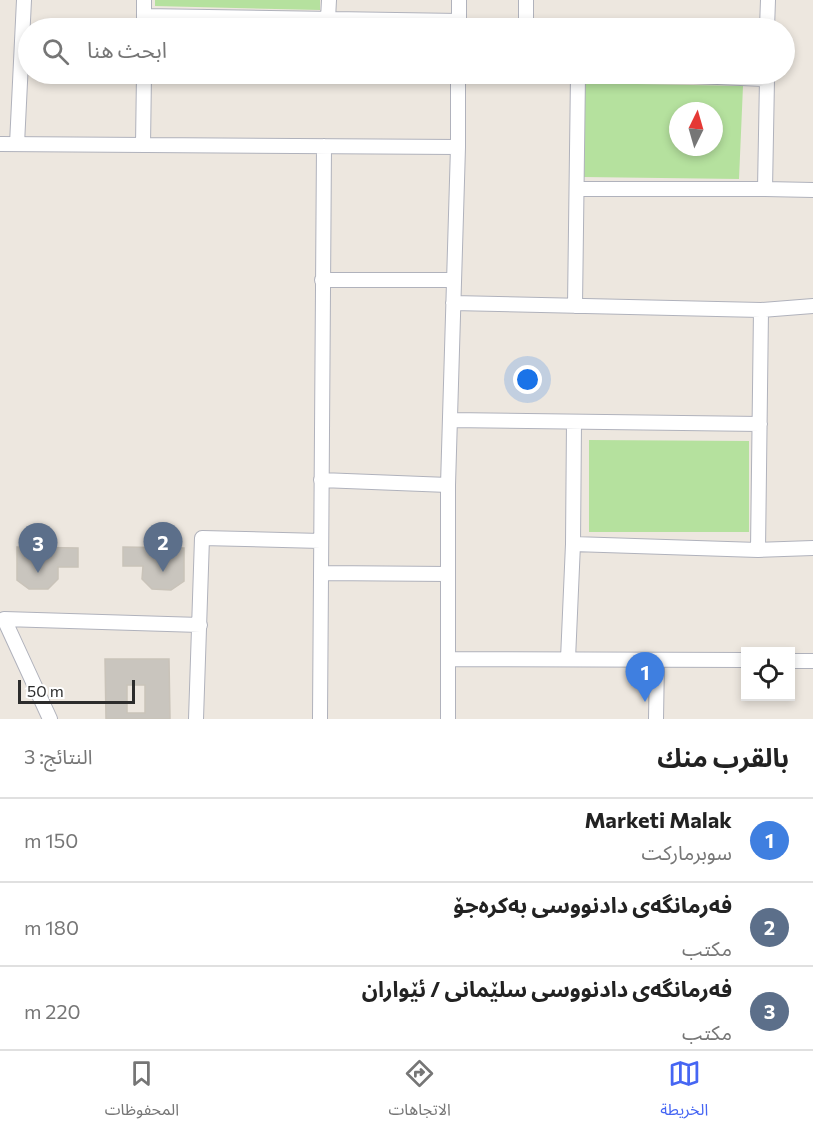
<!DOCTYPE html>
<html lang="ar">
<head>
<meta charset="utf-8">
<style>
  :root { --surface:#fff; --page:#f6f6f6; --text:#222; --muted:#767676; --line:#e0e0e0; --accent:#4666f3 }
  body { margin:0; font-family:Commissioner,"Noto Sans Arabic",sans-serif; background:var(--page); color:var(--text); direction:rtl }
  .controls { position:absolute; right:18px; bottom:18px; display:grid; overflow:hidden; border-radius:0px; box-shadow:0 3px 9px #0003 }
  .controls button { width:54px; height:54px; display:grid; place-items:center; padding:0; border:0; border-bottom:2px solid var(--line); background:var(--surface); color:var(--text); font:30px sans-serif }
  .compass { position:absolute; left:669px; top:102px; width:54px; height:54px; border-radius:50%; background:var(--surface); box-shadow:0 3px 9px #0003; rotate:5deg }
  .scale { position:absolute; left:18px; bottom:15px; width:117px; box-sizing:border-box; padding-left:6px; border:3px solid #2c2c2c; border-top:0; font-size:16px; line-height:21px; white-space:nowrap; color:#2c2c2c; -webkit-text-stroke:4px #fff; paint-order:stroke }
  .you { position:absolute; left:528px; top:380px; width:21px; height:21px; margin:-15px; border:4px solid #fff; border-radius:50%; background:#1a73e8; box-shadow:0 0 0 9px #1a73e833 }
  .badge { display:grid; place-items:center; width:39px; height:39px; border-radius:50%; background:var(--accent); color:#fff; font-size:20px; font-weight:700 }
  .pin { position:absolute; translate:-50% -50px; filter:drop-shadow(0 2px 3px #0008) }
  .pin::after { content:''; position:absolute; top:32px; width:21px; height:18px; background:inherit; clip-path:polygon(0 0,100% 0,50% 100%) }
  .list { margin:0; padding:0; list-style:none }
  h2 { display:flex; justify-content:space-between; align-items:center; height:78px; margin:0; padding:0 24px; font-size:26px }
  h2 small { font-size:20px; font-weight:400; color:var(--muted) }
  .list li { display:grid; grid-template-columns:39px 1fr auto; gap:18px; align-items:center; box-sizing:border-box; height:84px; padding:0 24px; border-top:2px solid var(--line) }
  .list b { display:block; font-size:22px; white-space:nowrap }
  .list p { margin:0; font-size:20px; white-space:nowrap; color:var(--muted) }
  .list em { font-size:20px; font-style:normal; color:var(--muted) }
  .icon { flex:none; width:33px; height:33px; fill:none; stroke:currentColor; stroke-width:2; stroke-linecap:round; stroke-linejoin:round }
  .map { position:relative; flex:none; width:813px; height:719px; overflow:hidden; direction:ltr }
  .search { position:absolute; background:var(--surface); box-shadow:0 3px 9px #0003; left:18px; right:18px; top:18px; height:66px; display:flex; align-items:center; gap:15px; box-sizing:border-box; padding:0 21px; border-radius:33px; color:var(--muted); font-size:22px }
  .sheet { height:330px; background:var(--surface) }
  nav { display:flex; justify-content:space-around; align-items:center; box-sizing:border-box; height:84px; border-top:2px solid var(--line); background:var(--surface); font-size:16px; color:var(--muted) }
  nav a { display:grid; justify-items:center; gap:3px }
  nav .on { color:var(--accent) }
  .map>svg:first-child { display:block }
  .green { fill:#b5e19e; fill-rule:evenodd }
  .building { fill:#c9c5be; stroke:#c9c3b9; stroke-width:1.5; fill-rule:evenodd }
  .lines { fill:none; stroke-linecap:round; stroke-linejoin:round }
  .minor-casing { stroke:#b0b2bc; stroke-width:16 }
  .minor { stroke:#fff; stroke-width:14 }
</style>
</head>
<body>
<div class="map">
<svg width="813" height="719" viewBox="0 0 813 719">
  <rect width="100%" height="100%" fill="#ede7df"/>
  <!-- green -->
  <path class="green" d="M155,0H320V10L155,6Z
    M585,83L743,86L739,179L584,177ZM678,111H714V147H678Z
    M589,440L749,441V532H589Z"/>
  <!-- building -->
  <path class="building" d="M17,547L78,548V567H58V579L48,589H29L17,580Z
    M123,547L184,548V581L171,590L152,589L142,579L143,566H123Z
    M105,659H169L170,719H106ZM127,685H145V713H127Z"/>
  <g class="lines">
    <defs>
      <path id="minor" d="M526,0V28
        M144,16L459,21
        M328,19L329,0
        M144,28V0
        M459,28V0
        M767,28L768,0
        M647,74L767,79V74
        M0,144L458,147
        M17,144L24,0
        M143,145L144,74
        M577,189H765L767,79
        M765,189L813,190
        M322,280H454
        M453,303L761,310L758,550L813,548
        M575,306L578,74
        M761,310L813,306
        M450,420L760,424
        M321,480L448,485
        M573,544L574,422
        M321,573L448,574
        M449,659L746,660
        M568,659L573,544L758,550
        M790,661H813
        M50,719L4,619L200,625
        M196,719L202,538L321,541
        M320,719L324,146
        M448,719V485L458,147V74
        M656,719L657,660"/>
    </defs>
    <!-- minor casing -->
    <use href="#minor" class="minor-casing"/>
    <!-- minor -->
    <use href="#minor" class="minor"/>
  </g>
</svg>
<div class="controls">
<button><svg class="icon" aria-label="locate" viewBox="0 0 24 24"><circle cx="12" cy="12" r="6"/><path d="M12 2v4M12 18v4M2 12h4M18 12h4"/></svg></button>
</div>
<svg class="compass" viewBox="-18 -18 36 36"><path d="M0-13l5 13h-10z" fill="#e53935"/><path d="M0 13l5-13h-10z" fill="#767676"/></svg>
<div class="scale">50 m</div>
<div class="you"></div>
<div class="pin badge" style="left:645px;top:702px;background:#3f7fe0">1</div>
<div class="pin badge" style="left:163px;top:572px;background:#5c6f8a">2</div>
<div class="pin badge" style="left:38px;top:573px;background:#5c6f8a">3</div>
<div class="search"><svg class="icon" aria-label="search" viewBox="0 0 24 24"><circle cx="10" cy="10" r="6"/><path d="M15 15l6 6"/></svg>ابحث هنا</div>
</div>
<section class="sheet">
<h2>بالقرب منك<small>النتائج: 3</small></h2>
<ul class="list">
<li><span class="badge" style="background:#3f7fe0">1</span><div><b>Marketi Malak</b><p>سوبرماركت</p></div><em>150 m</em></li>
<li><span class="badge" style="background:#5c6f8a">2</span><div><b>فەرمانگەی دادنووسی بەکرەجۆ</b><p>مكتب</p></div><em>180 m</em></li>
<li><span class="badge" style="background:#5c6f8a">3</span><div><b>فەرمانگەی دادنووسی سلێمانی / ئێواران</b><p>مكتب</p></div><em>220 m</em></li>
</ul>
</section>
<nav>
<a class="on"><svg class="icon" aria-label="map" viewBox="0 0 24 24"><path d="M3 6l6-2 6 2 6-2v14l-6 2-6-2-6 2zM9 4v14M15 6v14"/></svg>الخريطة</a>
<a><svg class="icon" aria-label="directions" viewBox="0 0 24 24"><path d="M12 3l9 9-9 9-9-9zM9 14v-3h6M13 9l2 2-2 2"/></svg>الاتجاهات</a>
<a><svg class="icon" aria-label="saved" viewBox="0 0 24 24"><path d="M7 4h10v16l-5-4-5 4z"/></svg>المحفوظات</a>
</nav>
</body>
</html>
